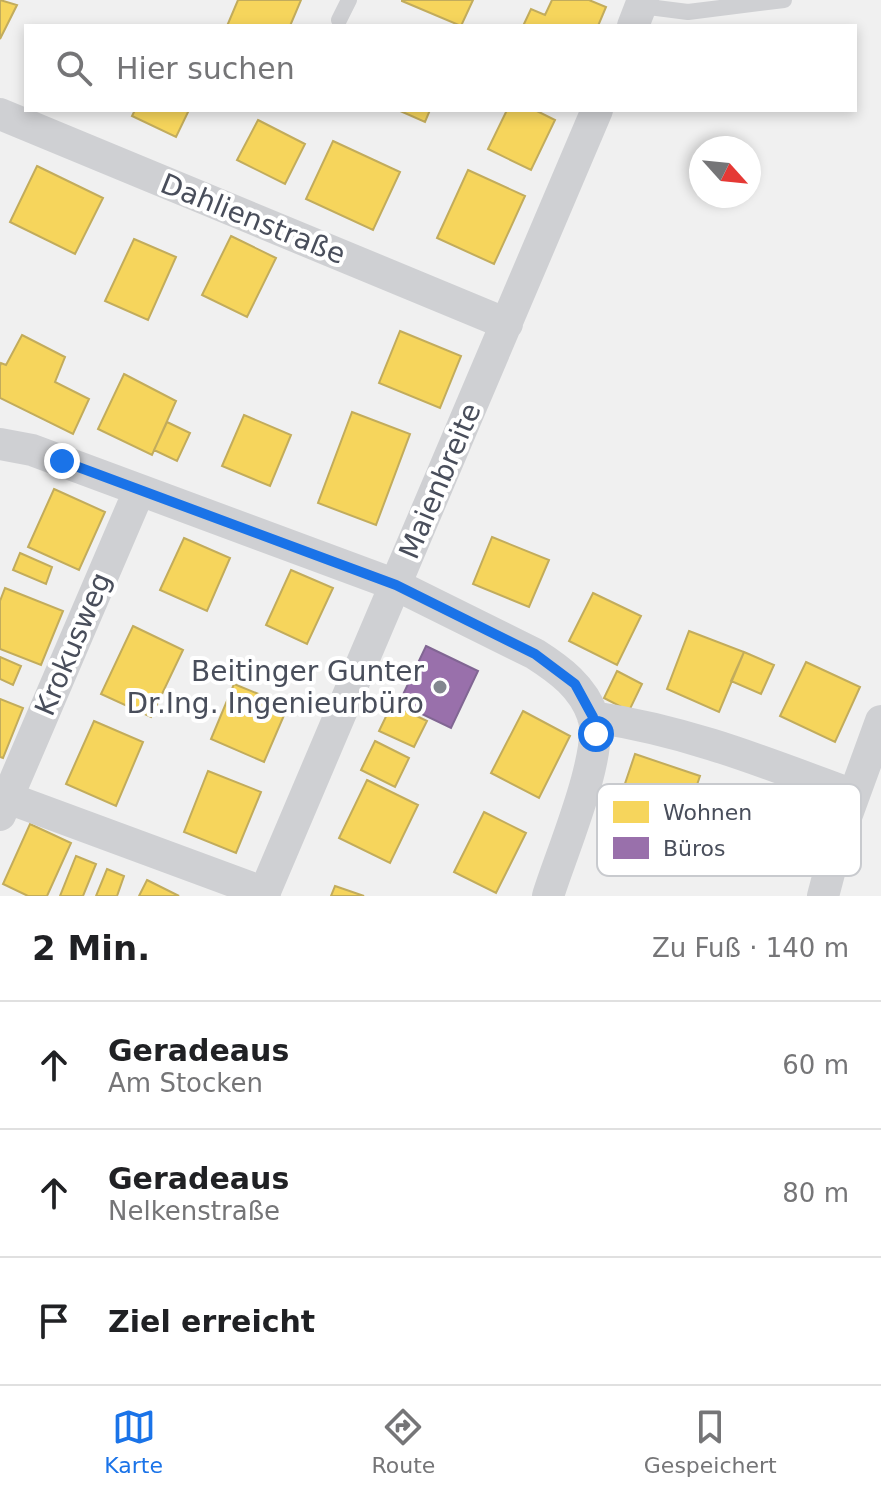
<!DOCTYPE html>
<html lang="de">
<head>
<meta charset="utf-8">
<style>
  :root { --surface:#fff; --page:#f2f2f2; --text:#202124; --muted:#757577; --line:#e0e0e0; --accent:#1a73e8 }
  body { margin:0; font-family:"DejaVu Sans",sans-serif; background:var(--page); color:var(--text) }
  .compass { position:absolute; left:689px; top:136px; width:72px; height:72px; border-radius:50%; background:var(--surface); box-shadow:0 4px 12px #0003; rotate:117deg }
  .stop { position:absolute; width:24px; height:24px; margin:-18px; border:6px solid #1a73e8; border-radius:50%; background:#fff }
  .stop.end { background:#1a73e8; border-color:#fff; box-shadow:0 2px 8px #0008 }
  .list { margin:0; padding:0; list-style:none }
  h2 { display:flex; justify-content:space-between; align-items:center; height:104px; margin:0; padding:0 32px; font-size:34px }
  h2 small { font-size:26px; font-weight:400; color:var(--muted) }
  .list li { display:grid; grid-template-columns:52px 1fr auto; gap:24px; align-items:center; box-sizing:border-box; height:128px; padding:0 32px; border-top:2px solid var(--line) }
  .list b { display:block; font-size:30px; white-space:nowrap }
  .list p { margin:0; font-size:26px; white-space:nowrap; color:var(--muted) }
  .list em { font-size:26px; font-style:normal; color:var(--muted) }
  .icon { flex:none; width:44px; height:44px; fill:none; stroke:currentColor; stroke-width:2; stroke-linecap:round; stroke-linejoin:round }
  .map { position:relative; flex:none; width:881px; height:896px; overflow:hidden }
  .search { position:absolute; background:var(--surface); box-shadow:0 4px 12px #0003; left:24px; right:24px; top:24px; height:88px; display:flex; align-items:center; gap:20px; box-sizing:border-box; padding:0 28px; border-radius:0px; color:var(--muted); font-size:30px }
  .sheet { height:488px; background:var(--surface) }
  nav { display:flex; justify-content:space-around; align-items:center; box-sizing:border-box; height:112px; border-top:2px solid var(--line); background:var(--surface); font-size:22px; color:var(--muted) }
  nav a { display:grid; justify-items:center; gap:4px }
  nav .on { color:var(--accent) }
  .map>svg:first-child { display:block }
  .homes { fill:#f6d55c; stroke:#c2ac5c; stroke-width:2 }
  .offices { fill:#9970ab; stroke:#816693; stroke-width:2 }
  .lines { fill:none; stroke-linecap:round; stroke-linejoin:round }
  .lane { stroke:#cfd0d3; stroke-width:16 }
  .street { stroke:#cfd0d3; stroke-width:32 }
  .route { stroke:#1a73e8; stroke-width:10 }
  .poi-dot { fill:#83878f; stroke:#fff; stroke-width:3 }
  .labels { text-anchor:middle; dominant-baseline:central; stroke-width:8; stroke-linejoin:round; paint-order:stroke }
  .street-label { font-size:28px; fill:#494e5b; stroke:#fff }
  .poi-label { font-size:28px; fill:#494e5b; stroke:#fff; text-anchor:end }
  .key { fill:#fff; stroke:#c8cace; stroke-width:2 }
  .key-label { font-size:22px; fill:#494e5b }
</style>
</head>
<body>
<div class="map">
<svg width="881" height="896" viewBox="0 0 881 896">
  <rect width="100%" height="100%" fill="#f0f0f0"/>
  <!-- homes -->
  <path class="homes" d="M0,0L17,5L0,39Z
    M238,0H301L290,26H227Z
    M473,0L461,26L402,1V0Z
    M552,0H589L606,7L598,26H523L531,9L545,15Z
    M135,110H189L176,137L132,116Z
    M398,110H430L425,122Z
    M507,110H535L555,120L531,170L488,149Z
    M258,120L305,144L285,184L237,160Z
    M333,141L400,172L373,230L306,199Z
    M37,166L103,198L75,254L10,222Z
    M468,170L525,196L494,264L437,238Z
    M231,236L276,258L247,317L202,295Z
    M134,239L176,257L148,320L105,301Z
    M400,331L461,356L440,408L379,383Z
    M22,335L65,357L55,382L89,399L73,434L0,398V366L1,363L6,365Z
    M124,374L176,401L152,455L98,429Z
    M352,412L410,434L376,525L318,503Z
    M244,415L291,435L270,486L222,466Z
    M167,422L190,433L177,461L154,450Z
    M54,489L105,512L79,570L28,547Z
    M492,537L549,560L529,607L473,584Z
    M184,538L230,558L207,611L160,590Z
    M20,553L52,567L46,584L13,570Z
    M291,570L333,588L307,644L266,625Z
    M5,588L63,611L41,665L0,649V601Z
    M593,593L641,616L617,665L569,641Z
    M133,626L183,650L151,717L101,694Z
    M689,631L744,652L719,712L667,689Z
    M744,652L774,665L761,694L731,681Z
    M0,657L21,666L13,685L0,679Z
    M806,662L860,687L835,742L780,716Z
    M617,671L642,684L629,711L604,698Z
    M234,684L288,706L264,762L211,739Z
    M0,699L23,708L3,758L0,757Z
    M392,704L427,721L414,747L379,731Z
    M523,711L570,736L539,798L491,773Z
    M94,721L143,742L116,806L66,784Z
    M375,741L409,758L395,787L361,770Z
    M635,754L700,776L677,844L612,822Z
    M208,771L261,792L236,853L184,832Z
    M367,780L418,805L390,863L339,838Z
    M484,812L526,833L496,893L454,872Z
    M30,824L71,843L47,896H28L3,884Z
    M76,856L96,864L83,896H60Z
    M107,869L124,876L117,896H96Z
    M147,880L179,896H139Z
    M335,886L364,896H331Z"/>
  <!-- offices -->
  <path class="offices" d="M426,646L478,671L451,728L399,703Z"/>
  <g class="lines">
    <!-- lane -->
    <path class="lane" d="M641,6L688,12L784,0
      M339,20L349,0"/>
    <!-- street -->
    <path class="street" d="M633,26L643,0
      M0,114L507,324
      M0,444L32,450L396,585L535,654C560,670 583,687 593,716C605,753 560,856 548,896
      M593,717C688,731 764,762 853,795
      M8,798L265,893
      M0,815L139,491
      M263,896L597,110
      M823,896L838,839L881,721"/>
  </g>
  <g class="lines">
    <!-- route -->
    <path class="route" d="M62,461L396,585L535,654L575,684L593,717L596,734"/>
  </g>
  <!-- markers -->
  <circle class="poi-dot" cx="440" cy="687" r="8"/>
  <g class="labels">
    <!-- street labels -->
    <g class="street-label">
      <text transform="translate(253 219) rotate(22)">Dahlienstraße</text>
      <text transform="translate(440 481) rotate(-67)">Maienbreite</text>
      <text transform="translate(73 644) rotate(-67)">Krokusweg</text>
    </g>
    <!-- poi labels -->
    <g class="poi-label">
      <text x="424" y="671">Beitinger Gunter<tspan x="424" dy="32">Dr.Ing. Ingenieurbüro</tspan></text>
    </g>
  </g>
  <!-- legend -->
  <rect x="597" y="784" width="264" height="92" rx="12" class="key"/>
  <rect x="613" y="801" width="36" height="22" fill="#f6d55c"/>
  <rect x="613" y="837" width="36" height="22" fill="#9970ab"/>
  <g class="key-label">
    <text x="663" y="820">Wohnen</text>
    <text x="663" y="856">Büros</text>
  </g>
</svg>
<svg class="compass" viewBox="-18 -18 36 36"><path d="M0-13l5 13h-10z" fill="#e53935"/><path d="M0 13l5-13h-10z" fill="#757577"/></svg>
<div class="stop" style="left:596px;top:734px"></div>
<div class="stop end" style="left:62px;top:461px"></div>
<div class="search"><svg class="icon" aria-label="search" viewBox="0 0 24 24"><circle cx="10" cy="10" r="6"/><path d="M15 15l6 6"/></svg>Hier suchen</div>
</div>
<section class="sheet">
<h2>2 Min.<small>Zu Fuß · 140 m</small></h2>
<ul class="list">
<li><svg class="icon" aria-label="ahead" viewBox="0 0 24 24"><path d="M12 20V5M6 11l6-6 6 6"/></svg><div><b>Geradeaus</b><p>Am Stocken</p></div><em>60 m</em></li>
<li><svg class="icon" aria-label="ahead" viewBox="0 0 24 24"><path d="M12 20V5M6 11l6-6 6 6"/></svg><div><b>Geradeaus</b><p>Nelkenstraße</p></div><em>80 m</em></li>
<li><svg class="icon" aria-label="arrive" viewBox="0 0 24 24"><path d="M6 21V4h12l-3 4 3 4H6"/></svg><div><b>Ziel erreicht</b></div></li>
</ul>
</section>
<nav>
<a class="on"><svg class="icon" aria-label="map" viewBox="0 0 24 24"><path d="M3 6l6-2 6 2 6-2v14l-6 2-6-2-6 2zM9 4v14M15 6v14"/></svg>Karte</a>
<a><svg class="icon" aria-label="directions" viewBox="0 0 24 24"><path d="M12 3l9 9-9 9-9-9zM9 14v-3h6M13 9l2 2-2 2"/></svg>Route</a>
<a><svg class="icon" aria-label="saved" viewBox="0 0 24 24"><path d="M7 4h10v16l-5-4-5 4z"/></svg>Gespeichert</a>
</nav>
</body>
</html>
